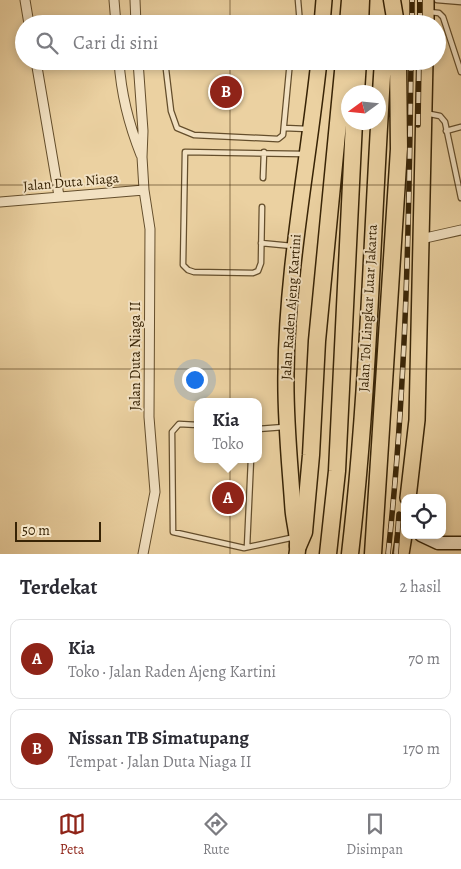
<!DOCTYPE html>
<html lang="id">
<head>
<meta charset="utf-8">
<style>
  :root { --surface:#fff; --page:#f2f2f3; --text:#2b2b33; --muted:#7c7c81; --line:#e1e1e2; --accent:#8f2418 }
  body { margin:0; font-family:Alegreya,serif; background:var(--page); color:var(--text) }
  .controls { position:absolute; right:15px; bottom:15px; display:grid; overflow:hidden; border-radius:10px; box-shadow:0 2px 8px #0003 }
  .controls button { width:45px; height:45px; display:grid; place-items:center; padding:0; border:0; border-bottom:1px solid var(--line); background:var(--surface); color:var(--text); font:25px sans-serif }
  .compass { position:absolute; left:341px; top:85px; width:45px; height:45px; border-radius:50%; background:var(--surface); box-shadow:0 2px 8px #0003; rotate:255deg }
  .scale { position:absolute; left:15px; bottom:12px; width:86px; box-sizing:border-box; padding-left:5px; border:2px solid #372305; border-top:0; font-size:14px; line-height:18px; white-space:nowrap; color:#372305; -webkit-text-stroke:4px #f2e1c2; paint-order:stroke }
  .you { position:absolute; left:194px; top:379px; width:18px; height:18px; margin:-12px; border:4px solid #fff; border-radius:50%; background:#1a73e8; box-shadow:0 0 0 8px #1a73e833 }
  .badge { display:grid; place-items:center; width:32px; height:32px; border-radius:50%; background:var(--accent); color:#fff; font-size:16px; font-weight:700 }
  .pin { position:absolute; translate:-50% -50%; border:2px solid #fff; box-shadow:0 1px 5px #0006 }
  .popup { position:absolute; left:194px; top:398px; width:68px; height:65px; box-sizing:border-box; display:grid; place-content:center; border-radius:10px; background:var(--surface); filter:drop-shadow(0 1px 4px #0005); font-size:16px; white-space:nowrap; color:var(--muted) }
  .popup b { font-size:19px; color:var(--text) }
  .popup::after { content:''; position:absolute; left:50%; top:100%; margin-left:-10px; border:10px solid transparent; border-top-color:var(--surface) }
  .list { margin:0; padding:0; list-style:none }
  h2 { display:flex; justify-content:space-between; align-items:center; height:65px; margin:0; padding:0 20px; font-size:21px }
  h2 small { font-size:16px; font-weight:400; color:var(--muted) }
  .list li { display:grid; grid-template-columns:32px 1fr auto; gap:15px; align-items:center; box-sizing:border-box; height:80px; margin:0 10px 10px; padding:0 10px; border:1px solid var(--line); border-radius:10px }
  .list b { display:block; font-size:19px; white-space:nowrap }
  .list p { margin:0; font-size:16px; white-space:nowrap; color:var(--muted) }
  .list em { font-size:16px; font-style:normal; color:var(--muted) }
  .icon { flex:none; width:28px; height:28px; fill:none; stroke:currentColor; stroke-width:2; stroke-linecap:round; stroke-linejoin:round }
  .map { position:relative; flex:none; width:461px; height:554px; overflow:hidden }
  .search { position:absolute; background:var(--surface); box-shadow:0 2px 8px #0003; left:15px; right:15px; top:15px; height:55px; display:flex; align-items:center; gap:12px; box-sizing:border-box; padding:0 18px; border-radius:28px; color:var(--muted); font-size:19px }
  .sheet { height:245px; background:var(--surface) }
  nav { display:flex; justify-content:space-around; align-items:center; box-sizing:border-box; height:70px; border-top:1px solid var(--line); background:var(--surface); font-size:14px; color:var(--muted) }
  nav a { display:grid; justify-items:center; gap:2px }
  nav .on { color:var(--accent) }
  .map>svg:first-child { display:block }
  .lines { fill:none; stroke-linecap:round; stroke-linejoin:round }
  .service-casing { stroke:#644e2c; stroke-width:7 }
  .minor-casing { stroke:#644e2c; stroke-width:11 }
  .secondary-casing { stroke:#372305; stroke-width:15 }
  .trunk-casing { stroke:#372305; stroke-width:18 }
  .motorway-casing { stroke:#372305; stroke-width:19 }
  .service { stroke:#f2e1c2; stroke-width:4.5 }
  .minor { stroke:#f2e1c2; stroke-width:9 }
  .secondary { stroke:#f2e1c2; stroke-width:12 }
  .trunk { stroke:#ebd1a1; stroke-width:15 }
  .motorway { stroke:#ebd1a1; stroke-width:16 }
  .rail-casing { stroke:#372305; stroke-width:5.5 }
  .rail { stroke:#f2e1c2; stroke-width:4; stroke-dasharray:11; stroke-linecap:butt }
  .grid { fill:none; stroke:#372305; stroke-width:1; stroke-opacity:0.55 }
  .labels { text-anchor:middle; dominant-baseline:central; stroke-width:4; stroke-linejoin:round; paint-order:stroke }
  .street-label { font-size:14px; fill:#372305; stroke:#f2e1c2 }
</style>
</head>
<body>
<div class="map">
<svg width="461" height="554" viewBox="0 0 461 554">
  <rect width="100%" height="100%" fill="#ebd1a1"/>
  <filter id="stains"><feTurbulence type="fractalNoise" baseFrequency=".004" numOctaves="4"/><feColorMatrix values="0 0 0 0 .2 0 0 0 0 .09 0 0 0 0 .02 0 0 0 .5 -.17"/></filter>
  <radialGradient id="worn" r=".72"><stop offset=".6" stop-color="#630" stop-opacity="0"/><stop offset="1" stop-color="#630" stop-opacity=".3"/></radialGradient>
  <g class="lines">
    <defs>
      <path id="service" d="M298,0L300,24
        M437,0L461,2
        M429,12L439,13L443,17L461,72
        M165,61L171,111L177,128L194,135L278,139L283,135L290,61
        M425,113L440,116L445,122L461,198
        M284,128L308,129
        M446,131L461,127
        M263,178L264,152
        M262,207L261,263L258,271L253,273L194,272L188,270L183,265L185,152L304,154
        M261,243L292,246
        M198,425L179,424L172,432L173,532L244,548L295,537
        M258,429L284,427
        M247,547L251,459"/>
      <path id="minor" d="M25,0L29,24
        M114,0L116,24
        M135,0L136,24
        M36,61L59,196
        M119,61C121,93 129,125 141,155
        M138,61L143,131L142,157L144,190L150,229L149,417L155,492L143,554
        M0,202L144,190
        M421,239L461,230"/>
      <path id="secondary" d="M421,535L438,543H461"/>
      <path id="trunk" d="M322,24L324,0
        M426,24V0
        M408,498L417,420L425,61
        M297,554C300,540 294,524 293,509C290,464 285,419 286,373C287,268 308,165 319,61
        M401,554L405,529"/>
      <path id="motorway" d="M392,0L396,24
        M348,24L350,0
        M360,24L361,0
        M356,92L358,61
        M298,546L304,532L311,455L317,341L344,61
        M328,554L337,471L354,122
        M350,554C369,391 372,225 383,61
        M373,554L399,149L398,61"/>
    </defs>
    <!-- service casing -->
    <use href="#service" class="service-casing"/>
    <!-- minor casing -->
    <use href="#minor" class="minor-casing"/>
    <!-- secondary casing -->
    <use href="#secondary" class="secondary-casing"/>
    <!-- trunk casing -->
    <use href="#trunk" class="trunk-casing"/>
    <!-- motorway casing -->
    <use href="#motorway" class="motorway-casing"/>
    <!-- service -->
    <use href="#service" class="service"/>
    <!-- minor -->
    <use href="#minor" class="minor"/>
    <!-- secondary -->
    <use href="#secondary" class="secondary"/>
    <!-- trunk -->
    <use href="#trunk" class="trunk"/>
    <!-- motorway -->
    <use href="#motorway" class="motorway"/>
    <defs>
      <path id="rail" d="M412,24V0
        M420,24V0
        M418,125L419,61
        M388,554C406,390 409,226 411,61
        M396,554L399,514"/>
    </defs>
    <!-- rail casing -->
    <use href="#rail" class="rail-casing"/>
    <!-- rail -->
    <use href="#rail" class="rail"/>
  </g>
  <!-- grid -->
  <path class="grid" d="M230,0V24M230,61V554M0,185H461M0,369H461"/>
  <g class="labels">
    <!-- street labels -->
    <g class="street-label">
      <text transform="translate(71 182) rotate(-5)">Jalan Duta Niaga</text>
      <text transform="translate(291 307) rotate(-86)">Jalan Raden Ajeng Kartini</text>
      <text transform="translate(368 308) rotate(-87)">Jalan Tol Lingkar Luar Jakarta</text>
      <text transform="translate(135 356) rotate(-90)">Jalan Duta Niaga II</text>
    </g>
  </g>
  <rect width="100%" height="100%" filter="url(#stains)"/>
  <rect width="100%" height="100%" fill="url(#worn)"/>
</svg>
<div class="controls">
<button><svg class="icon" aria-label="locate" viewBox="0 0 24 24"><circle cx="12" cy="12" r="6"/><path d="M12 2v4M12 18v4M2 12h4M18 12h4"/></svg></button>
</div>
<svg class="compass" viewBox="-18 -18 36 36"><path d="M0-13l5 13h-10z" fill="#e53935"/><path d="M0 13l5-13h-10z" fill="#7c7c81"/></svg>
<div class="scale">50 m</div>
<div class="you"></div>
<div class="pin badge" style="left:228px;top:498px">A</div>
<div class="popup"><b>Kia</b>Toko</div>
<div class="pin badge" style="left:226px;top:92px">B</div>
<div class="search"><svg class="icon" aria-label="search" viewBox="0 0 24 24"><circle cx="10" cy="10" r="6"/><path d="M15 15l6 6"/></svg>Cari di sini</div>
</div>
<section class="sheet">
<h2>Terdekat<small>2 hasil</small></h2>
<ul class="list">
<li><span class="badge">A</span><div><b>Kia</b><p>Toko · Jalan Raden Ajeng Kartini</p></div><em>70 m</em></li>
<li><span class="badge">B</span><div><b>Nissan TB Simatupang</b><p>Tempat · Jalan Duta Niaga II</p></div><em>170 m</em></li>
</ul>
</section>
<nav>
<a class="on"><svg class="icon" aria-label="map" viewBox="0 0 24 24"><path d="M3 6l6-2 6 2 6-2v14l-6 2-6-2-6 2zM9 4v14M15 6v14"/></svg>Peta</a>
<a><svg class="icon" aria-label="directions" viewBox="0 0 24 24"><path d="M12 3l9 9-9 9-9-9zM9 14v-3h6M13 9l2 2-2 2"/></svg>Rute</a>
<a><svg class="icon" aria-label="saved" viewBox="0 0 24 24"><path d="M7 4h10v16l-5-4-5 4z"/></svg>Disimpan</a>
</nav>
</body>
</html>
